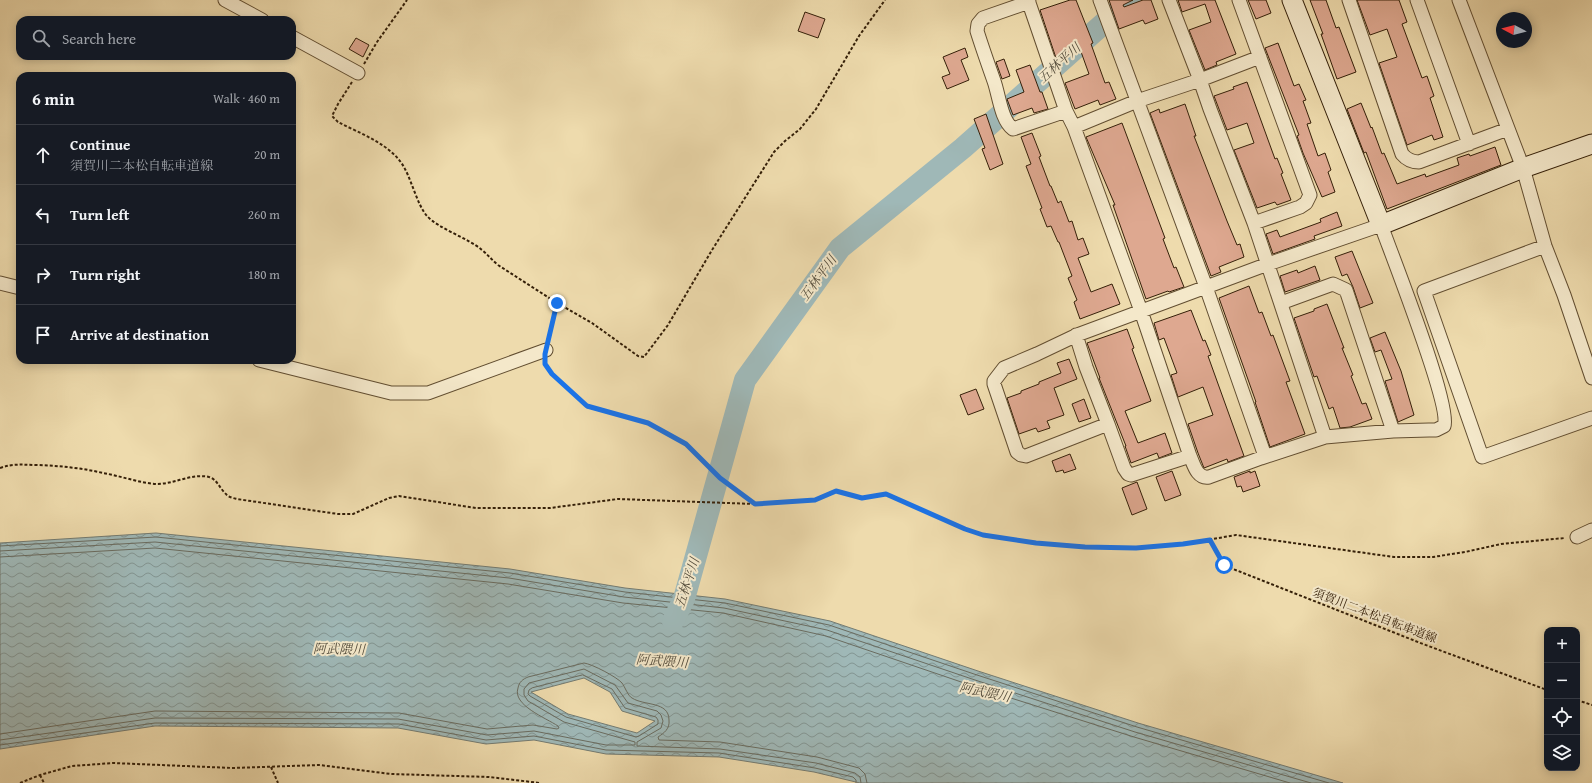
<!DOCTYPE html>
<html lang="en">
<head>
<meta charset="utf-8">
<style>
  :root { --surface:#171b24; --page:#242831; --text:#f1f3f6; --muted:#9ea1a6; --line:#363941 }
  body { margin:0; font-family:"Gentium Book Plus","Noto Serif JP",serif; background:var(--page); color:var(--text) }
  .controls { position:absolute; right:12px; bottom:12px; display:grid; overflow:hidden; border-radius:8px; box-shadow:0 2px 10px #0003 }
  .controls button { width:36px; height:36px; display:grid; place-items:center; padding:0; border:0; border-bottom:1px solid var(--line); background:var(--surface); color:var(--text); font:20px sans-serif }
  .compass { position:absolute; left:1496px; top:12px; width:36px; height:36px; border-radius:50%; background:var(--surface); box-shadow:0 2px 10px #0003; rotate:277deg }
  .stop { position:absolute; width:12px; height:12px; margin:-9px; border:3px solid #1a73e8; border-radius:50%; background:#fff }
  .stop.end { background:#1a73e8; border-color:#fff; box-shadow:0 1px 4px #0008 }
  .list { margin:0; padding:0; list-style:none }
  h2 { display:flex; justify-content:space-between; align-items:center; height:52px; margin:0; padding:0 16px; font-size:17px }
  h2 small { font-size:13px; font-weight:400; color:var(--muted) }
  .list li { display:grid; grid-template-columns:26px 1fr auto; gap:12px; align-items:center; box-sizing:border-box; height:60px; padding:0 16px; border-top:1px solid var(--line) }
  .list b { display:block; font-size:15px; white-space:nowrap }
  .list p { margin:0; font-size:13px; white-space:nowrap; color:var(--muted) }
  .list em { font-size:13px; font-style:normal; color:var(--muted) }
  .icon { flex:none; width:22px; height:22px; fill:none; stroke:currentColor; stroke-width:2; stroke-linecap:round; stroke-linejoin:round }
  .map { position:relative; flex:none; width:1592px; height:783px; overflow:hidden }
  .search { position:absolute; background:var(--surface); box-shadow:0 2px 10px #0003; left:16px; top:16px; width:280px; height:44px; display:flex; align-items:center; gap:10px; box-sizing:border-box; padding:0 14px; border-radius:12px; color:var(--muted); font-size:15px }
  .panel { position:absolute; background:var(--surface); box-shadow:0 2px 10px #0003; left:16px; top:72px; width:280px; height:292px; border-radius:12px }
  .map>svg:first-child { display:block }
  .water { fill:url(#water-waves); stroke:#747b71; fill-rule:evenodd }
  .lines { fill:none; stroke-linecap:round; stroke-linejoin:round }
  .shore { stroke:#6a6c60; stroke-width:1 }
  .river { stroke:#9fb8b7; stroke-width:22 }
  .building { fill:#dea890; stroke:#341f08 }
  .street-casing { stroke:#624e31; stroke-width:15 }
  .secondary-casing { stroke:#341f08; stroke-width:21 }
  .path { stroke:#341f08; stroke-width:2; stroke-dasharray:3 2; stroke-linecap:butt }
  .street { stroke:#f4e8ca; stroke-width:13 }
  .secondary { stroke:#f4e8ca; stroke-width:19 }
  .route { stroke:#1a73e8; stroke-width:5 }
  .labels { text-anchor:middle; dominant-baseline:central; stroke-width:4; stroke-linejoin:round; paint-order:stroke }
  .street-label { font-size:12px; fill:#341f08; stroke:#f4e8ca }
  .water-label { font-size:13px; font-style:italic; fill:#544d3d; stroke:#f4e8ca }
</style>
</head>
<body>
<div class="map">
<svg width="1592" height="783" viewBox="0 0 1592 783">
  <defs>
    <pattern id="water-waves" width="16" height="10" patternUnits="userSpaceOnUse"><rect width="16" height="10" fill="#9fb8b7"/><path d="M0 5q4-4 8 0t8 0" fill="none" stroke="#829593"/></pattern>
  </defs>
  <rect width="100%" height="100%" fill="#eedbad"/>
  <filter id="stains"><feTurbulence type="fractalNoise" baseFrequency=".005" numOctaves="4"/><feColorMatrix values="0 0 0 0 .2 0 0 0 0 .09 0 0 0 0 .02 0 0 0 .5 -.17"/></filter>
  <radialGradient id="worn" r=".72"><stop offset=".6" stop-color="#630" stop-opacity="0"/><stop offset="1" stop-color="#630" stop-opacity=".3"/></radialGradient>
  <!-- water -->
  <path class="water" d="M156,533L510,569L625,588L725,599L830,621L978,671L1138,723L1343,783H860L814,772L719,757L606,754L534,740L486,744L398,728L155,726L0,749V543ZM584,678L610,692L622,711L655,721L637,733L568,714L531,692Z"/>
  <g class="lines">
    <!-- shore -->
    <path class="shore" d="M0,546L156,537L510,573L625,592L725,603L829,625L977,675L1137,727L1329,783
      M0,551L155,542L509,578L624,597L724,608L827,630L975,680L1135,732L1311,783
      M0,557L155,548L508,584L623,603L723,613L826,636L973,686L1134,737L1290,783
      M583,675L612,689L625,708L656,717L658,720V724L639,736L636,737L566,717L530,696L528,694L529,690L532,688Z
      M0,734L155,711L399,713L487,729L533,725L557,729L559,728L558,726C546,718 512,705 518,688C519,682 523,679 528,677L584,663C592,664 617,677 622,683C625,687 628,696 632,698C644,706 669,701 669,720C670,729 664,733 658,737L659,740L720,742L817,757L859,768L865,774L867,783
      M0,740L155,718L398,719L487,735L534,731L606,745H635V742L564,722L528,701L524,695V689L529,683L584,669L615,685L628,703L657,711L661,715L663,721L661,728L637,742V746L720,749L816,763L855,773L860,777L861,783
      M0,745L155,723L399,724L486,740L534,736L606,750L719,753L815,768L853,777L856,780V783"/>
    <!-- river -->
    <path class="river" d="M673,621L684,599L745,380L840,248L963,148L1130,0"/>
  </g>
  <!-- building -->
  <path class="building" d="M1070,0H1076L1093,43L1091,44L1105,83L1109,82L1116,99L1100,105L1098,100L1075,109L1065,83L1089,74L1080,49L1056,58L1040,10Z
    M1109,0H1133L1123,5L1124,7L1143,0H1151L1158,19L1145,24L1143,20L1119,29Z
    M1178,0H1215L1236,54L1216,62L1217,65L1205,70L1189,30L1211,22L1205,4L1182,12Z
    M1248,0H1266L1271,13L1256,19Z
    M1310,0H1326L1336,28L1339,27L1356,72L1337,79L1321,34H1323Z
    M1357,0H1399L1407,22L1402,24L1422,78L1427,76L1434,96L1430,98L1443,137L1434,140L1432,135L1407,145L1379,63L1397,57L1387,29L1370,35Z
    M805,12L825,19L818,38L798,31Z
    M356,38L369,45L363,57L349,49Z
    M1278,43L1294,86L1299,84L1306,100L1303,101L1311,123L1307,124L1318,156L1325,153L1331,170L1328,172L1335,192L1322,197L1303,153L1297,136L1299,135L1265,48Z
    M965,48L968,57L961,60L969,80L947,89L942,77L950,74L943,57Z
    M1004,59L1010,76L1002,79L996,62Z
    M1030,65L1040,92H1042L1048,109L1034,113L1032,108L1013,115L1007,99L1024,92L1016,70Z
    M1247,82L1275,159L1277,158L1283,173L1281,174L1291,200L1277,205L1275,202L1257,208L1234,150L1254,143L1247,123L1227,130L1214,96L1234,89L1233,87Z
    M1361,103L1371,128L1372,127L1382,154L1384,153L1397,184L1425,174L1426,177L1459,165L1457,158L1469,154L1470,156L1495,147L1501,165L1387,209L1366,152L1364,153L1347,109Z
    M1185,104L1196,136H1194L1227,221L1237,245L1240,244L1244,257L1219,267L1221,272L1211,276L1150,113L1159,109L1160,113Z
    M986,114L1003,164L990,170L982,149L985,148L974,119Z
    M1122,123L1165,238L1163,239L1174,268L1176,267L1184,287L1169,292L1168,291L1146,299L1113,205H1115L1086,137Z
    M1032,133L1041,156L1039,157L1050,186H1051L1058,203L1061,201L1069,222L1072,221L1078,240L1083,238L1089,254L1078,258L1091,292L1112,284L1120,304L1080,319L1074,302L1077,300L1068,278L1072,276L1059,242H1058L1051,226L1047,227L1040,209L1042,208L1026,166L1031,164L1021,137Z
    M1337,212L1342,226L1314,236L1315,239L1273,254L1266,234L1277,230L1280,237L1321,222L1320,219Z
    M1352,251L1373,303L1360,308L1353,287L1347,274L1342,276L1335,257Z
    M1315,266L1320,280L1285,292L1280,276L1297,270L1298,273Z
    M1249,286L1259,313L1262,312L1271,336L1273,335L1290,381L1286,382L1305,434L1270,447L1255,402H1256L1219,298Z
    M1327,304L1344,348H1342L1353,375L1351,376L1362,404L1366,403L1372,419L1350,427L1340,428L1333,407L1329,409L1317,376L1314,377L1294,318L1314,311V309Z
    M1191,310L1203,341L1205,340L1211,355L1208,356L1244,456L1228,462L1227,459L1204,468L1198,453L1188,424L1213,415L1203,387L1178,397L1171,375L1177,373L1164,338L1159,340L1154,323Z
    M1127,329L1134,348L1132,349L1151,401L1125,411L1138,443L1165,433L1172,453L1159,458L1157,453L1131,463L1125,446H1126L1099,378H1100L1087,343Z
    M1385,332L1401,371L1414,415L1398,422L1385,381L1392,379L1381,350L1375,352L1370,338Z
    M1069,359L1077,379L1054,388L1064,415L1047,421L1050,428L1038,432L1036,428L1019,434L1007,398L1021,393V391L1039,384V382L1061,373L1057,363Z
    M976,389L984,409L968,415L960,395Z
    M1084,399L1091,418L1079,422L1072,404Z
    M1070,454L1076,469L1064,473L1063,470L1056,472L1052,461Z
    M1172,471L1181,495L1165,501L1156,477Z
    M1250,471V473L1255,471L1260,486L1243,492L1241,486L1237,487L1234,477Z
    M1137,482L1147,509L1132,515L1122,488Z"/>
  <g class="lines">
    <defs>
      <path id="street" d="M225,0L262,20
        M1028,0L1066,111L1074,127L1141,311L1190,456C1194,465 1197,479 1209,477L1261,458L1325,437L1393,431L1429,430H1436L1444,426C1452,407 1391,253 1381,225L1268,264L1077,335L1037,354L1004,368L994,381V384L1017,452L1021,455L1026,456L1108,424L1124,468L1128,474L1131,475L1190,456
        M1100,0L1206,287L1265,456
        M1169,0L1200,80L1210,109L1254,223L1325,437
        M1239,0L1310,195L1306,203L1300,207L1254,223
        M1349,0L1402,154C1407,160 1412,162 1419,162L1508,129
        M1417,0L1469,144
        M1459,0L1523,168L1545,246L1564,295L1592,378
        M1029,2L983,18L978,24L977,31C982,47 988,64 994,81C999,95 1001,120 1013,129L1066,111
        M292,37L358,73
        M1074,127L1137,101L1200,80L1260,57
        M1545,246L1424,291L1482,457L1592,418
        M0,283L20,288
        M1281,303L1333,284L1346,290L1393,431
        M1076,335L1086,367L1108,424
        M259,360L391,393H428L546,350
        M1577,537L1592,530"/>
      <path id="secondary" d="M1292,0L1381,225L1523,168L1592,144"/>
    </defs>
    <!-- street casing -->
    <use href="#street" class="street-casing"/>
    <!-- secondary casing -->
    <use href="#secondary" class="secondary-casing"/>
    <!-- path -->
    <path class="path" d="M364,64L377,42L407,0
      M352,82L338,104L332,116L338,122C361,134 393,145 405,169C412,182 418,206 427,216C439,229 468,238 482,250C488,255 492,260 498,265L557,303L548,338
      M557,303L592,323L638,356L644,357L668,325L712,250L774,152L785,141L800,129L816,109L859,36L885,0
      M545,364L552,374L587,407L648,423L686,444L720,478L754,503
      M0,468C14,463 25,465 39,465C61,466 82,468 103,473C121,476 139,483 157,484C174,484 192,473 209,477C217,479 220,489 226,494C228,497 233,498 237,499L338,514H353L389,498L399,496L476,508H550L618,499L755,504L815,500L836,491L862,498L886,494L965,529L983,535L1036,543L1085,547L1136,548L1183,544L1236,535L1394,557H1433L1465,552L1501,544L1565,538
      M1210,540L1223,565L1423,644L1547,690
      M1577,700L1592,705
      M271,767L278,783
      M40,775L44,783
      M20,783L40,775L72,766L113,763L233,768L319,765L391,774L489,777L540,783"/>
    <!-- street -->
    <use href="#street" class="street"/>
    <!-- secondary -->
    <use href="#secondary" class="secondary"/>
  </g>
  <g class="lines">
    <!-- route -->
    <path class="route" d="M557,303L545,354V364L552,374L587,406L648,423L686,444L720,478L755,504L815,500L836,491L862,498L886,494L965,529L983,535L1036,543L1085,547L1136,548L1183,544L1210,540L1224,565"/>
  </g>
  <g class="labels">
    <!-- street labels -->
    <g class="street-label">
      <text transform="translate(1375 615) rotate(21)">須賀川二本松自転車道線</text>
    </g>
    <!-- water labels -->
    <g class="water-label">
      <text transform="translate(1059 63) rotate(-42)">五林平川</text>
      <text transform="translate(818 278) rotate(-54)">五林平川</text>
      <text transform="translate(687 583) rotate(-72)">五林平川</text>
      <text transform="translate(339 649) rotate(1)">阿武隈川</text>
      <text transform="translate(662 661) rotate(4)">阿武隈川</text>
      <text transform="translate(985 692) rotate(12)">阿武隈川</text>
    </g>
  </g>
  <rect width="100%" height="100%" filter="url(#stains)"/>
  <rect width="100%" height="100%" fill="url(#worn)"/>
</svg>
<div class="controls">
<button>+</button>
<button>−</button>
<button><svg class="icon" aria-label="locate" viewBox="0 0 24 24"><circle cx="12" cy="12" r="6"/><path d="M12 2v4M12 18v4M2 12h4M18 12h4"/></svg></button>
<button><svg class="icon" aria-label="layers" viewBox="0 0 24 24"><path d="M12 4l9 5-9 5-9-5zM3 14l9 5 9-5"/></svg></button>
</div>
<svg class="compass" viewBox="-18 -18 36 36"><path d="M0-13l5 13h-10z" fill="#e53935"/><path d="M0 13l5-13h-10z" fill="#9ea1a6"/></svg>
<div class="stop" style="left:1224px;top:565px"></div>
<div class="stop end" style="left:557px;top:303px"></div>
<div class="search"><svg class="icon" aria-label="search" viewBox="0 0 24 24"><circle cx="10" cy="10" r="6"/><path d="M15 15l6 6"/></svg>Search here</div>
<section class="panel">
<h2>6 min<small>Walk · 460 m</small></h2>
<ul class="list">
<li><svg class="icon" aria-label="ahead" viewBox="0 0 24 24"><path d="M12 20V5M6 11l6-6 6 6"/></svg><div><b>Continue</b><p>須賀川二本松自転車道線</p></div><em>20 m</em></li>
<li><svg class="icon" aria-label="left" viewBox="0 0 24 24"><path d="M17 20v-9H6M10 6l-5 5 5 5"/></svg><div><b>Turn left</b></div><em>260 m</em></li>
<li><svg class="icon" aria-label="right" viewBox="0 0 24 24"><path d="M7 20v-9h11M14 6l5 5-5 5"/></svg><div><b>Turn right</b></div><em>180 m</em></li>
<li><svg class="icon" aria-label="arrive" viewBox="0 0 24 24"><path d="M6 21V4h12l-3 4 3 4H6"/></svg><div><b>Arrive at destination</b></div></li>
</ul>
</section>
</div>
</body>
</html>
